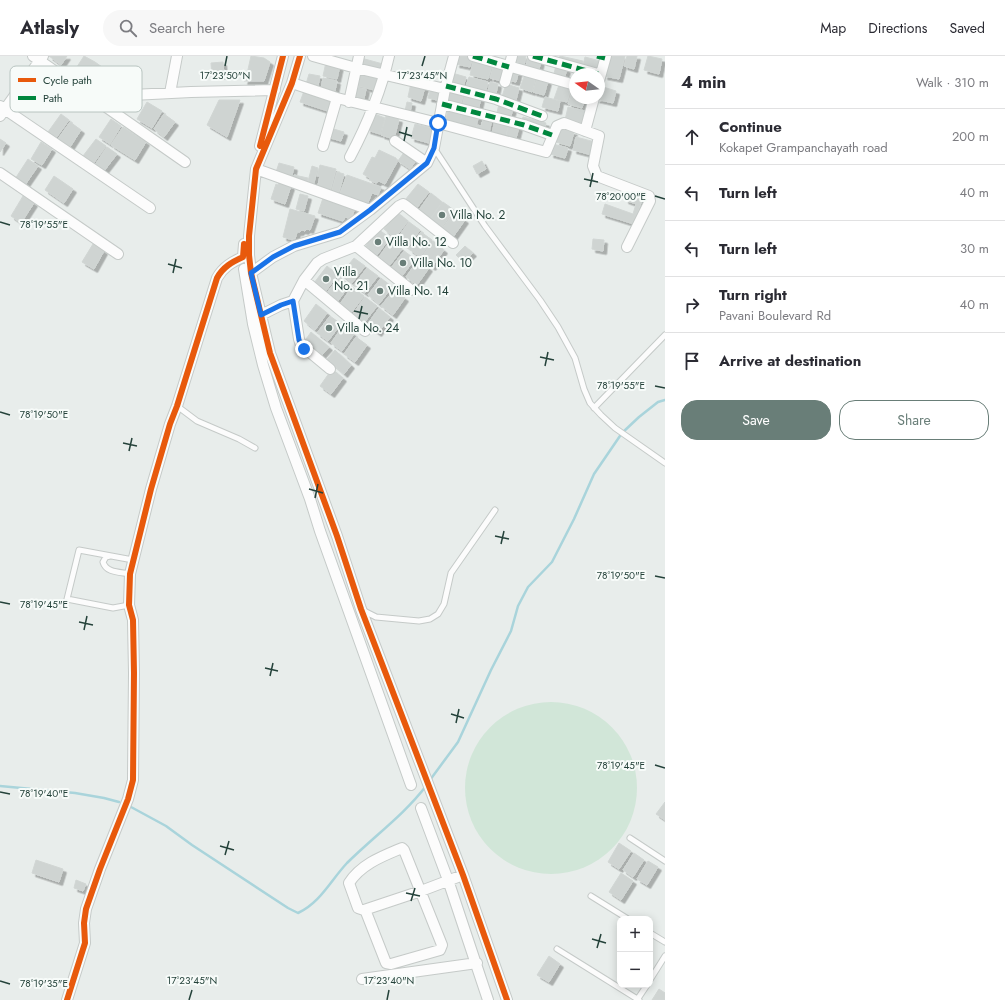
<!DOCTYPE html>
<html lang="en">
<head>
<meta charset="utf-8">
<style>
  :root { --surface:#fff; --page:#f7f7f7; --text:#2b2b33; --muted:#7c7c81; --line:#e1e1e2; --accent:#697e78 }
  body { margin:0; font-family:Jost,sans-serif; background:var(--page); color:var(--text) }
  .controls { position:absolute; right:12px; bottom:12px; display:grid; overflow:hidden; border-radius:8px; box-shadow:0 2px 10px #0003 }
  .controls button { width:36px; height:36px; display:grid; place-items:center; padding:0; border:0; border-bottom:1px solid var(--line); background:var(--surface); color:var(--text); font:20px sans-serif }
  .compass { position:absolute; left:569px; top:12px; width:36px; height:36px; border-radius:50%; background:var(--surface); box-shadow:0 2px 10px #0003; rotate:284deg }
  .stop { position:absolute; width:12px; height:12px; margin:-9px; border:3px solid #1a73e8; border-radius:50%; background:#fff }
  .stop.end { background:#1a73e8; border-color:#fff; box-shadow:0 1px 4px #0008 }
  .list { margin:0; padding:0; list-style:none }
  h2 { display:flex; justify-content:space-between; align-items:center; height:52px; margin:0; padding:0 16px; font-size:17px }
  h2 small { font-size:13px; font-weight:400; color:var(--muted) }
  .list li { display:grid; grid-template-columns:26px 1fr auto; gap:12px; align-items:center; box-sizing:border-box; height:56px; padding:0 16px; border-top:1px solid var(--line) }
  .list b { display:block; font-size:15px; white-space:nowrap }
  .list p { margin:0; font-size:13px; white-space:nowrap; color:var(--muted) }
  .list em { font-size:13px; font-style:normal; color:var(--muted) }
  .actions { display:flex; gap:8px; padding:12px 16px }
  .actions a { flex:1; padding:9px 0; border:1px solid var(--accent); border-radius:16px; text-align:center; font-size:14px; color:var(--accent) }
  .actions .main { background:var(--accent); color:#fff }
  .icon { flex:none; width:22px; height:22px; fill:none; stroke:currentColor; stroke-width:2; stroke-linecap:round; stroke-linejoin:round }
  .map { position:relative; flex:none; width:665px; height:944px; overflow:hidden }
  header { display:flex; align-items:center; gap:24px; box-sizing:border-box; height:56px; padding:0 20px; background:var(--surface); border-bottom:1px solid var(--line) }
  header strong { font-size:19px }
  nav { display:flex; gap:22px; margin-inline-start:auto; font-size:14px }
  .search { width:280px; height:36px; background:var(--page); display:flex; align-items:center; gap:10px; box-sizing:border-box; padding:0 14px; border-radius:22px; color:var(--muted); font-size:15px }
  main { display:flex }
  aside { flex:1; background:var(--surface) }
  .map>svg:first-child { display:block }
  .green { fill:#d1e6d8 }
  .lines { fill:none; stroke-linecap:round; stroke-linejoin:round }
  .stream { stroke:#a9d4db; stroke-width:2.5 }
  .building { fill:#cfd4d2; stroke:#d1d6d4; filter:url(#shadow) }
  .service-casing { stroke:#c5cac8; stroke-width:7 }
  .minor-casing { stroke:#c5cac8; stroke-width:12 }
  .service { stroke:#fcfcfc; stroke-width:5 }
  .minor { stroke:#fcfcfc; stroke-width:10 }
  .quiet { stroke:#00873e; stroke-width:5; stroke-dasharray:10 5; stroke-linecap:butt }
  .cycleway-casing { stroke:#f7fbf9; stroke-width:8 }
  .cycleway { stroke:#e8590c; stroke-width:6 }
  .route { stroke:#1a73e8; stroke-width:5 }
  .ticks { fill:none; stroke:#24423a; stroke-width:1.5 }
  .poi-dot { fill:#697e78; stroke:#f7fbf9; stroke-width:1.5 }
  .labels { text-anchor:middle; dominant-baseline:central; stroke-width:4; stroke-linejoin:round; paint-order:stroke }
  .poi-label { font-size:12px; fill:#24423a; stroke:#f7fbf9; text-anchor:start }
  .key { fill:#f7fbf9; stroke:#b8c4c0; stroke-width:1 }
  .key-label { font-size:11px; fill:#24423a }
  .ticks-label { font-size:10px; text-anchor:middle; fill:#24423a; stroke:#f7fbf9; stroke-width:4; stroke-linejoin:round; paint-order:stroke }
</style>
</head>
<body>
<header>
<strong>Atlasly</strong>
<div class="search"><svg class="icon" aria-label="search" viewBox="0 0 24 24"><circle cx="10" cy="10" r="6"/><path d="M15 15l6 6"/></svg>Search here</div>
<nav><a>Map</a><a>Directions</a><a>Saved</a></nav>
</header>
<main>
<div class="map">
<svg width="665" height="944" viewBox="0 0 665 944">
  <defs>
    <filter id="shadow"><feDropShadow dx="3.5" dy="3.5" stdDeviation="0" flood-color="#0004"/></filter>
  </defs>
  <rect width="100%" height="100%" fill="#e8edeb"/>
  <!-- green -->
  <path class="green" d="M465 732a86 86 0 1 1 172 0a86 86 0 1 1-172 0Z"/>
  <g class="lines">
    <!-- stream -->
    <path class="stream" d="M430,724L458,686L491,614L511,575L518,550L528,531L552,506L574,463L594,418L622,377L639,361L658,346L665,344
      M0,730L75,737L104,742L119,746
      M131,751L166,770L192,789L288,852L298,857C320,847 331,824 347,807C373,781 404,759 426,730"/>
  </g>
  <!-- building -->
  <path class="building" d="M49,0H67L61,9Z
    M84,0L95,6L83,24L73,17Z
    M251,0L264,2L270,6L264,25H244L247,18Z
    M458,0H473L470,11L456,8Z
    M513,0H526L524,10L512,7Z
    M560,0L583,5L581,12L558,6Z
    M608,0H625L619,23L604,20Z
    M627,0H637L634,13L624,10Z
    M648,0L662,3L659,18L644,14Z
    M528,1L541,4L538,18L525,14Z
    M585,1L600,5L596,17L582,13Z
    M361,2L383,8L381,15L359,10Z
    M474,2L493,7L488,23L470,19Z
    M95,6L102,11L90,29L83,24Z
    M223,6L224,19L212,20L211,7Z
    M326,6L340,9L337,23L323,20Z
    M494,8L506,11L502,25L490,22Z
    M556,10L567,13L564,23L553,21Z
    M511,12L519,14L516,26L508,24Z
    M359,15L381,21L378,35L355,29Z
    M452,17L466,21L463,32L449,28Z
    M309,18L320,20L318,30L306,28Z
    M525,18L536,21L532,36L520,32Z
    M469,21L488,26L485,38L465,33Z
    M323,22L337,25L335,35L321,32Z
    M537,22L548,25L544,39L533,36Z
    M490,26L498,28L495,42L487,40Z
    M411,27L425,31L421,45L408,41Z
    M506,28L519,32L515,48L501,44Z
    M559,29L571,33L567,46L554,43Z
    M600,30L616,35L613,47L596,43L599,42Z
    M355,31L366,33L363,47L352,45Z
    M449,34L464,37L460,51L445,47Z
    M304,35L335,45L331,56L300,46Z
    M430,35L439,37L437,44L428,42Z
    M572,35L575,36V42H585L582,52L568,48Z
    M465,38L481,42L478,55L462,51Z
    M545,41L560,45L558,55L542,51Z
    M219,44H240L227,81L207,69Z
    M147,46L162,55L152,72L137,63Z
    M407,46L412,47L410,56L405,55Z
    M499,48L513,52L510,64L496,61Z
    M449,51L463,54L459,70L445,66Z
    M568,51L585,55L581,68L565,64Z
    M463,55L479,59L475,74L459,70Z
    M372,57L385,62L380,78L367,74Z
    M61,58L69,64L56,82L48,76Z
    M164,58L175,66L164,81L154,73Z
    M386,60L399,63L394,83L381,79Z
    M484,61L492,63L489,77L476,73L477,69L481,70Z
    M523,61L546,67L544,73L521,67Z
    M111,63L121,70L110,88L99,81Z
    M495,64L509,68L505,82L492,78Z
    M70,66L81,74L70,91L58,83Z
    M415,68L432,72L429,87L411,82Z
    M509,68L519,71L515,86L505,83Z
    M123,71L146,86L135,104L111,89Z
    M330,72L344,76L341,85L327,81Z
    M560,72L574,76L570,90L556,86Z
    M576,81L595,86L592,99L573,94Z
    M0,83L6,87L0,96Z
    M96,83L106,90L93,108L83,100Z
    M41,86L52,93L42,109L31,103Z
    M553,88L568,92L565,102L550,98Z
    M107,91L117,98L104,115L95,109Z
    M379,94L396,102L397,106L385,128L379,125L376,127L369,124L370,122L363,118L372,101L375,102Z
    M405,95L417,103L410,113L398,105Z
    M28,103L38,110L25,129L15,123Z
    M482,105L486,113L477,118L473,110Z
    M279,107L294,111L291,123L275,119Z
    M320,109L336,113L330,136L317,133L320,120H317Z
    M312,110L318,112L313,130L307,129Z
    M337,116L344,118L339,136L332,134Z
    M294,119L308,122L306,128L293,125Z
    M347,119L381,131L378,139L372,137L366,151L339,140Z
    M54,120L73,133L64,147L45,134Z
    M279,126L291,130L285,148L271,143L276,128L278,129Z
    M418,128L429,136L416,153L405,144Z
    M627,136L643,141L634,168L602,158L605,148L633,158L636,148L625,144Z
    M431,137L442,146L430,163L419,154Z
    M300,138L308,140L304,155L296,153Z
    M23,140L34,147L21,167L11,160Z
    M323,142L355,152L351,163L345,161L343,165L318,157Z
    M443,146L454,154L442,171L430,163Z
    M290,153L315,160L310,174L307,173L305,175L302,174L300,176H297L295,183L293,182V184L283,181Z
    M397,156L408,165L395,182L384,173Z
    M454,156L465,164L453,181L442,173Z
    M409,166L420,174L408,191L397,183Z
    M378,173L390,182L377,199L366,190Z
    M421,176L432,184L420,201L409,193Z
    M593,183L604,184L603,195L592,193Z
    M391,184L402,193L390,209L379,201Z
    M433,185L444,194L432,211L421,202Z
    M93,188L104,195L94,213L82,206Z
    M465,190L473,197L463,206L456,199Z
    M404,195L415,203L402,220L391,212Z
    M354,202L365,210L352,227L341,218Z
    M418,204L429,212L417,229L406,221Z
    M327,210L338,219L325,236L314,227Z
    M367,212L378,220L365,237L354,229Z
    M339,221L350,229L337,246L326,238Z
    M381,222L392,231L379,248L368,239Z
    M352,231L364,240L351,257L340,248Z
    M394,234L405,242L393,259L381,250Z
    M365,241L377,250L364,267L353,258Z
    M316,248L327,257L315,274L304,265Z
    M379,252L390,261L378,277L367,269Z
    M330,260L341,268L328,285L317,277Z
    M343,270L354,278L342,295L331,287Z
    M311,276L329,291L321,300L304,286Z
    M356,281L367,289L355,306L344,298Z
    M335,294L351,309L344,318L327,303Z
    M332,313L343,322L331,338L320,330Z
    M665,746V764L656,758Z
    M619,787L631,795L619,813L608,806Z
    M634,797L644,804L633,821L623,814Z
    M36,804L63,813L59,826L32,817Z
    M648,805L658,811L647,829L637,823Z
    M621,817L633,825L621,844L609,836Z
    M76,824L86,828L83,835L74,832Z
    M549,900L560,908L549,926L537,919Z
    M659,933L665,937V944H652Z"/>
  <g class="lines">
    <defs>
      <path id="service" d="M434,92L485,170L540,244L558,271L575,302L584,333L590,347L601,359L615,372L665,407
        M177,350L197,365L239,383L255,392
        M594,352L665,279
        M110,500L106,501L103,506C106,517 120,516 130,518
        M129,549L113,552L67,543L79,494L133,504
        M362,554L376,561L419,565L430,563L438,558L444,548L451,517L495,454
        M630,782L665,805
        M591,840L628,863
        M650,877L665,886
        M557,893L639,944
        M650,924L665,900
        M637,944L647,929"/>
      <path id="minor" d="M33,0L185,106
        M300,0L292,27L256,113L249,180V199L251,217L270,297L337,480L361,553L463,819L507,944
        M313,0L356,12L445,33
        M473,0L575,29
        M533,0L598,18
        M599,25L606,0
        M505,26L512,0
        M292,27L337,42
        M446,30L496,43L542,60
        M170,37L177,0
        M93,41L191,36L275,34
        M349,46L359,0
        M442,48L524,69L552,79
        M0,50L150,152
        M0,60L43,0
        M585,75L594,42
        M395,85L427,107
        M260,90L283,0
        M323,90L337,42L438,67L546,96L557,70L564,67L599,80L593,110L597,120L649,140L650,145L627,191
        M350,101C367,69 381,35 389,0
        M256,113L370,154
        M0,117L118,198
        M356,190L411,234
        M244,213L253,268L263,309L276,352L310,443L320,475L411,729
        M251,217L273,201L294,190L340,176L370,154L427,107L434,92L445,33L454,0
        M304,224L365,275
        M261,259L281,249L293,245
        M330,313L301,289L299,283L293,245L304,224L317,207L323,203L356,190L399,150L403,148L406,150L453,187
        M421,752L448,824L488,944
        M402,792L404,794L442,889L440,894L391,908L386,907L366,856L364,854L358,852L349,827C361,808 383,800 402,792Z
        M364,854L421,835L463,819
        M362,923L477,907
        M67,944L85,887L84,867L86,853L100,813L128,743L133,724L134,617L133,564L129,549L130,518L151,433L170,368L177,350L217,222C223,211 232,206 243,201L244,188"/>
    </defs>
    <!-- service casing -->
    <use href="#service" class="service-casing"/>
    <!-- minor casing -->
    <use href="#minor" class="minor-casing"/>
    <!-- service -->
    <use href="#service" class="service"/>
    <!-- minor -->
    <use href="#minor" class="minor"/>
    <!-- quiet -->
    <path class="quiet" d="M473,0L509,11
      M533,0L598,18
      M597,0L605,2
      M446,30L496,43L542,60
      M442,48L524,69L552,79"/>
    <defs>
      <path id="cycleway" d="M300,0L292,27L256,113L249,180V199L251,217L270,297L337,480L361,553L463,819L507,944
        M260,90L283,0
        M67,944L85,887L84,867L86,853L100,813L128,743L133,724L134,617L133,564L129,549L130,518L151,433L170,368L177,350L217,222C223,211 232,206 243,201L244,188"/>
    </defs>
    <!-- cycleway casing -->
    <use href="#cycleway" class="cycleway-casing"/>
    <!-- cycleway -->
    <use href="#cycleway" class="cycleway"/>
  </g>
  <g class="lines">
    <!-- route -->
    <path class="route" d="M304,293L299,284L293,245L281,249L261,259L251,217L273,201L294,190L340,176L370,154L427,107L434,92L438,67"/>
  </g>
  <!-- ticks -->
  <path class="ticks" d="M225,10L227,0M422,10L425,0M399,76L412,80M404,85L407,71M584,123L598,126M590,131L593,117M655,140L665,143M0,166L10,169M168,208L182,212M173,217L176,203M354,255L368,258M359,263L362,250M540,301L554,304M545,310L548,296M655,330L665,332M0,356L10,359M123,387L137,390M129,395L132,382M309,433L323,437M315,442L318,428M495,480L509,483M501,488L504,475M655,520L665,522M0,546L10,548M79,566L93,569M84,574L87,560M265,612L278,615M270,620L273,607M451,658L464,662M456,667L459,653M655,709L665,712M0,736L10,738M220,790L234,794M225,799L229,785M406,837L420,840M411,845L415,832M592,883L606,887M597,892L601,878M0,925L10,928M189,944L192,934M387,944L389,934"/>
  <!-- markers -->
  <g class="poi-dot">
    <circle cx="442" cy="159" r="4"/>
    <circle cx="378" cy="186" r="4"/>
    <circle cx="403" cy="207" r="4"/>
    <circle cx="326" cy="223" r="4"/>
    <circle cx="380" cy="235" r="4"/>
    <circle cx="329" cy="272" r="4"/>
  </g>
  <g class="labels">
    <!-- poi labels -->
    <g class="poi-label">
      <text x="450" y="159">Villa No. 2</text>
      <text x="386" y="186">Villa No. 12</text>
      <text x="411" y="207">Villa No. 10</text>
      <text x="334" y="216">Villa<tspan x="334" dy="14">No. 21</tspan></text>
      <text x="388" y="235">Villa No. 14</text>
      <text x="337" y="272">Villa No. 24</text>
    </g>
  </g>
  <!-- legend -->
  <rect x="10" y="10" width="132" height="46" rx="6" class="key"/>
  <rect x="18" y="22" width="18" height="4" fill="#e8590c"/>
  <rect x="18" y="40" width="18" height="4" fill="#00873e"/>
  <g class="key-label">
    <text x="43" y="28">Cycle path</text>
    <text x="43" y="46">Path</text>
  </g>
  <g class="ticks-label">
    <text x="225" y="23">17°23'50"N</text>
    <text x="422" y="23">17°23'45"N</text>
    <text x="621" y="144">78°20'00"E</text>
    <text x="44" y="172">78°19'55"E</text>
    <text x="621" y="333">78°19'55"E</text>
    <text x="44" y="362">78°19'50"E</text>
    <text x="621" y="523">78°19'50"E</text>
    <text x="44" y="552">78°19'45"E</text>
    <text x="621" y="713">78°19'45"E</text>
    <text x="44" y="741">78°19'40"E</text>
    <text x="192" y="928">17°23'45"N</text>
    <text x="389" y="928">17°23'40"N</text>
    <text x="44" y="931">78°19'35"E</text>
  </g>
</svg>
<div class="controls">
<button>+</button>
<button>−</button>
</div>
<svg class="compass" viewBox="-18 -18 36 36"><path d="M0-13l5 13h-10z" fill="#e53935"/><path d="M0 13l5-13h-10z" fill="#7c7c81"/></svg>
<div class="stop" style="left:438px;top:67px"></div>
<div class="stop end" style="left:304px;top:293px"></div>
</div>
<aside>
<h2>4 min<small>Walk · 310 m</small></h2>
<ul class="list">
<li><svg class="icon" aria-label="ahead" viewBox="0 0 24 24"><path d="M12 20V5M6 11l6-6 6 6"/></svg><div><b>Continue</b><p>Kokapet Grampanchayath road</p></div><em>200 m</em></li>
<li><svg class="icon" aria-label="left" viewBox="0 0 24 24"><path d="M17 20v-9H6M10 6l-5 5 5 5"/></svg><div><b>Turn left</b></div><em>40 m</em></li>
<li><svg class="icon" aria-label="left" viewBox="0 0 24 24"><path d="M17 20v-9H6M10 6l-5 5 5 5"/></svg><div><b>Turn left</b></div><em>30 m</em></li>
<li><svg class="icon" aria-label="right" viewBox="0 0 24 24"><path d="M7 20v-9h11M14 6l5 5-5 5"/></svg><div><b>Turn right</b><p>Pavani Boulevard Rd</p></div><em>40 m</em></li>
<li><svg class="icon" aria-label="arrive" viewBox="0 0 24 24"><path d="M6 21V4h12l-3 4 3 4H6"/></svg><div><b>Arrive at destination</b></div></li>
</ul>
<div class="actions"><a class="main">Save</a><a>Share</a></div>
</aside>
</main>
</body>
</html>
